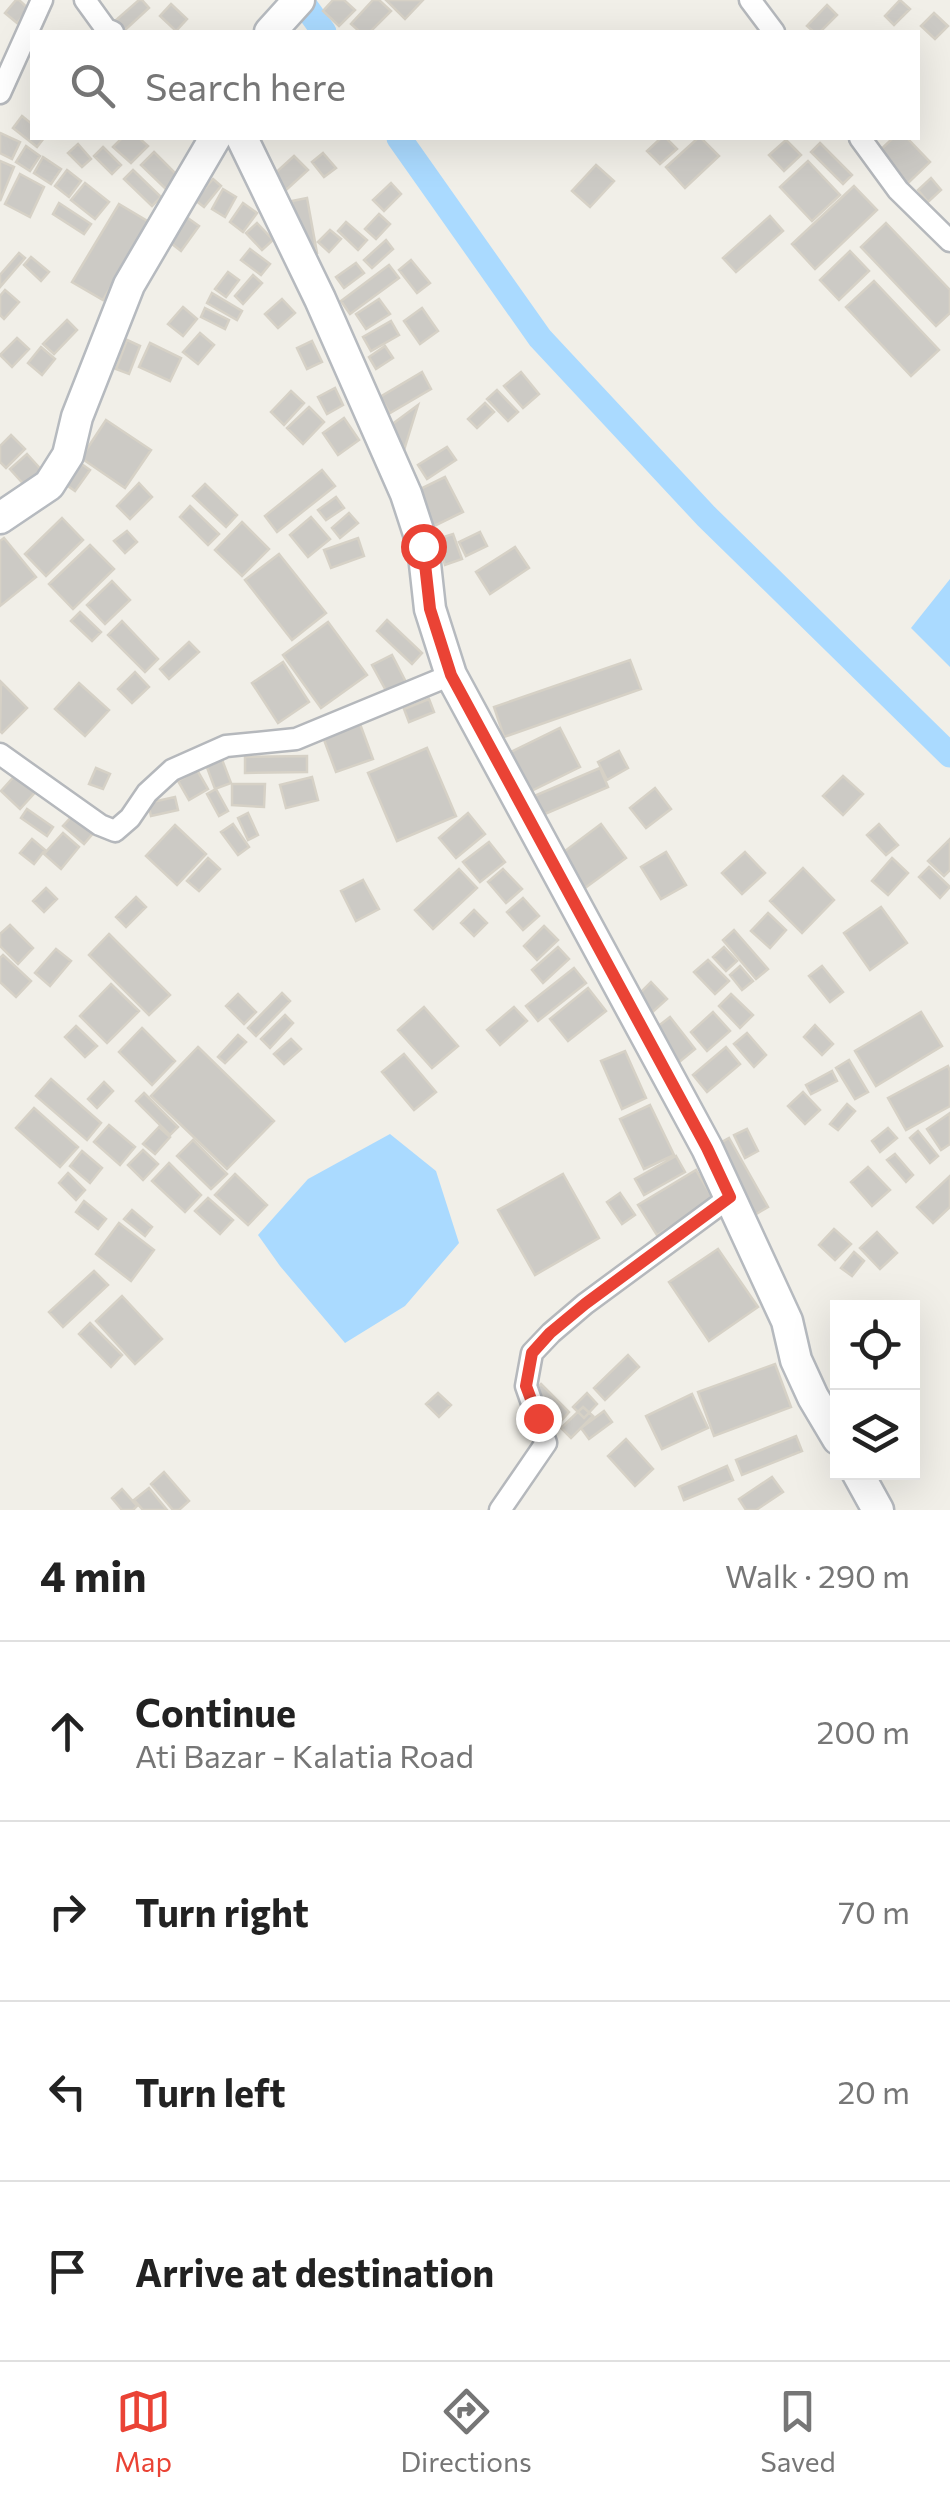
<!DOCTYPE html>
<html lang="en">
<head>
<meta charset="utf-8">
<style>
  :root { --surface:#fff; --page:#f2f2f2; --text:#222; --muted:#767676; --line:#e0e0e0; --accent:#ea4335 }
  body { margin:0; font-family:Commissioner,sans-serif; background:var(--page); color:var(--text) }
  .controls { position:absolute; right:30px; bottom:30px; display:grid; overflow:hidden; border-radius:0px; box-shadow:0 10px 40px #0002 }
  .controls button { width:90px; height:90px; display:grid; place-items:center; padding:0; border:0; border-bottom:2px solid var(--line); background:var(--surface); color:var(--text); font:50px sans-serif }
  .stop { position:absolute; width:30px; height:30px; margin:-22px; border:8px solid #ea4335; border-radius:50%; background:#fff }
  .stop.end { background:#ea4335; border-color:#fff; box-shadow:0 2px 10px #0008 }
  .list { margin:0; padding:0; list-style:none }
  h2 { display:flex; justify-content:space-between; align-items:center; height:130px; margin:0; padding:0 40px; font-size:42px }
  h2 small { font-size:32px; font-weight:400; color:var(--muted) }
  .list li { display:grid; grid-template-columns:65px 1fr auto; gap:30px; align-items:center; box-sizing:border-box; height:180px; padding:0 40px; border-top:2px solid var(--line) }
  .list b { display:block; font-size:38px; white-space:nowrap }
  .list p { margin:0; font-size:32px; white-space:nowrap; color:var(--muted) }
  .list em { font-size:32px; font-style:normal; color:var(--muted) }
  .icon { flex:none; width:55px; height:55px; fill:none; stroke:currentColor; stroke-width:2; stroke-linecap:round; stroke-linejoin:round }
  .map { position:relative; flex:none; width:950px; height:1510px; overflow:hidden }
  .search { position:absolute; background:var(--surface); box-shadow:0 10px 40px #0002; left:30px; right:30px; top:30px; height:110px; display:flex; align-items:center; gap:25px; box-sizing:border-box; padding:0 35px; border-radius:0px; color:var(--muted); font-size:38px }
  .sheet { height:850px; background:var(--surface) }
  nav { display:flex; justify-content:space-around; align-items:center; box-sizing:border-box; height:140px; border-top:2px solid var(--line); background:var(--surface); font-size:28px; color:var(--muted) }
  nav a { display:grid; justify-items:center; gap:5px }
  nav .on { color:var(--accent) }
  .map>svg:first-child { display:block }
  .water { fill:#aadaff }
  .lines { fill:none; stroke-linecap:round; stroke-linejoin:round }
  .canal { stroke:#aadaff; stroke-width:25 }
  .building { fill:#cccac5; stroke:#d6d1c6; stroke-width:2.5 }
  .minor-casing { stroke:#b5b8bc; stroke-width:25 }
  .secondary-casing { stroke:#b6babf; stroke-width:35 }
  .minor { stroke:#fff; stroke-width:20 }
  .secondary { stroke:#fff; stroke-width:30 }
  .route { stroke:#ea4335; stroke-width:12 }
</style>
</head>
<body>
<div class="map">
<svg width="950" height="1510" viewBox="0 0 950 1510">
  <rect width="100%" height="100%" fill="#f1efe8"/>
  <!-- water -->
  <path class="water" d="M950,579V667L911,628Z
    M390,1134L436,1171L459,1243L405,1306L345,1343L280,1266L258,1235L308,1179Z"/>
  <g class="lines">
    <!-- canal -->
    <path class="canal" d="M301,0L324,32
      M399,138L540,338L706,516L950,755"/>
  </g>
  <!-- building -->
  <path class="building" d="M16,0H19L29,9L17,23L5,13Z
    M139,0H142L149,8L125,30L116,20Z
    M333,0H344L355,10L339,26L323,11Z
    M373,0H379L391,11L370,32H360L351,24Z
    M386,0H423L405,19Z
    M900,0L910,9L894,25L885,16Z
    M171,4L187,19L176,31L160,16Z
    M827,5L837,15L820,32H814L807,26Z
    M934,13L948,26L935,39L921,26Z
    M22,116L32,124V138H44L37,147L13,128Z
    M0,133L20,142L12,159L0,153Z
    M122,138H139L148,146L131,163L113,147Z
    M661,138H666L677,149L660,164L647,151Z
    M698,138H701L719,156L685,188L666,167Z
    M893,138H907L930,162L907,184L877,153Z
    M786,140L801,155L784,171L769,155Z
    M820,143L852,175L843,184L811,152Z
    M78,144L91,159L82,167L68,153Z
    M26,146L40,156L30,171L16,162Z
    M103,147L121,165L112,174L94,156Z
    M154,152L183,181L171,194L141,165Z
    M323,153L336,168L324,177L312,162Z
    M294,156L308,170L285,191L272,176Z
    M43,157L61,169L51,184L34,173Z
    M0,161L14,167L0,201Z
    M808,161L840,195L812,221L780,187Z
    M596,165L614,181L590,207L572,191Z
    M67,170L81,181L69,197L55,186Z
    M133,170L161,197L152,206L124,179Z
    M20,174L44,187L30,217L5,204Z
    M931,178L941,190L928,202L918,190Z
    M213,179L221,186L204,207L195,200Z
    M85,183L109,202L95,219L71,200Z
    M391,183L401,194L384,211L373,200Z
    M854,186L877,210L815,269L792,244Z
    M223,189L236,197L225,217L212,209Z
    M307,198L317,253L302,256L292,201Z
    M59,203L91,224L84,234L53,214Z
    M243,203L257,213L243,232L230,222Z
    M119,204L149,222L103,300L72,282Z
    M379,214L390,224L376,239L365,229Z
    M185,216L199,226L181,251L167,240Z
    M770,216L783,231L736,272L723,258Z
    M346,222L367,240L358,250L338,231Z
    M257,223L273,240L262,250L246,233Z
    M886,223L950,290V313L936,326L861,247Z
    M330,230L341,239L329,252L318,242Z
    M386,240L393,249L372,268L364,260Z
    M250,249L270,264L261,275L241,260Z
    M850,251L869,271L839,300L820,280Z
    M19,253L25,258L0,287V275Z
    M31,257L49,272L41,281L24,265Z
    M411,260L430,283L417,293L399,270Z
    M356,263L364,273L344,288L336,277Z
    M389,265L399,278L350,314L341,301Z
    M228,272L239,280L226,297L215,289Z
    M253,275L262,283L243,304L235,296Z
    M874,281L939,350L911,376L846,307Z
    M5,290L19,302L4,319L0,315V296Z
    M212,293L242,311L237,320L207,303Z
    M282,299L295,313L278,328L265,314Z
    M379,299L390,314L366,329L356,314Z
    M183,307L197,319L183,336L168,324Z
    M205,308L229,320L225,329L201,317Z
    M422,308L438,331L420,344L404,321Z
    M67,320L77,330L54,354L43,344Z
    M391,321L399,335L371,351L363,337Z
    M200,333L214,345L198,364L183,352Z
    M17,338L29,349L12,367L0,355Z
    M127,340L140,346L129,374L116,369Z
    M312,341L322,362L307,369L297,348Z
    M150,343L181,358L170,381L139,367Z
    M385,346L393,358L376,369L369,357Z
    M41,347L55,359L42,375L28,363Z
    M422,372L431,389L390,413L380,397Z
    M521,372L539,394L523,408L504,386Z
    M335,388L343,405L327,414L318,397Z
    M497,390L518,412L508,421L487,399Z
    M291,391L304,403L284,425L271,412Z
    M485,403L494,412L477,428L468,419Z
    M418,405L404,450L387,428Z
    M309,407L324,422L303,444L287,428Z
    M344,418L359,440L338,455L323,433Z
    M106,420L151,450L125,488L81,458Z
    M11,435L25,449L6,468L0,462V446Z
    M447,447L456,460L427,479L418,465Z
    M27,454L45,474L28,489L10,469Z
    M76,460L90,470L75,491L62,482Z
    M322,470L335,486L277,532L265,516Z
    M445,477L463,512L434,526L416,491Z
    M139,483L152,497L130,519L117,506Z
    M205,484L237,515L226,527L193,496Z
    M336,497L344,508L326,520L318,510Z
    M190,506L219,534L208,545L180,517Z
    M349,513L358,523L340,538L332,528Z
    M311,517L330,539L308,557L290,535Z
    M62,518L83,540L46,576L25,554Z
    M242,522L269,549L242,576L215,550Z
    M127,531L137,542L125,553L114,541Z
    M480,532L487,546L466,556L459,542Z
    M453,534L462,559L445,565L437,539Z
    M4,538L36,577L0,606V541Z
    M358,538L364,556L331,568L324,550Z
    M90,545L114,569L73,609L49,584Z
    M515,547L529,568L490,594L476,572Z
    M279,554L326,613L292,640L245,580Z
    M112,581L130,600L105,624L87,605Z
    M80,612L101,632L92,641L71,621Z
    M387,620L422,653L412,664L377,631Z
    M122,621L158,659L145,672L108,635Z
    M328,622L367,675L321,708L283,655Z
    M189,642L199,652L169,679L160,669Z
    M392,655L408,686L389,696L372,665Z
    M630,660L641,689L504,737L494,707Z
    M283,662L309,702L278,723L252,683Z
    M135,672L149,687L132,703L118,689Z
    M1,682L27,708L2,733L0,731Z
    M79,683L109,710L85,736L55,709Z
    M429,699L434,712L409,722L404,709Z
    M360,724L373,759L336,772L323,737Z
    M560,728L580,767L529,792L509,753Z
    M427,748L456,816L397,841L368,773Z
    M619,751L628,768L607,780L598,762Z
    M307,756V772L245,773V757Z
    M221,757L231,783L215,789L205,762Z
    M96,768L110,774L103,789L89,784Z
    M600,768L608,787L540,816L532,797Z
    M197,770L208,789L189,800L178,781Z
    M19,771L39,788L20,809L1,791Z
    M843,776L863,794L843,815L823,796Z
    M312,777L318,800L286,808L280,785Z
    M232,784H265L264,807L232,805Z
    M655,788L671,809L646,828L630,808Z
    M216,789L228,811L219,816L207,794Z
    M175,797L178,810L151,816L148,803Z
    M27,809L53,827L47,836L21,818Z
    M75,813L95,831L84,844L63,826Z
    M248,813L258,835L248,840L238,818Z
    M468,813L485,834L456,858L439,838Z
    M233,824L249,847L238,855L221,832Z
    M601,824L626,858L585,888L561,854Z
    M879,824L898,845L886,855L867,835Z
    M175,825L206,854L177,885L146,856Z
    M63,833L79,847L61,869L44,854Z
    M32,839L45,850L34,864L20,853Z
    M950,839V870L944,876L928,861Z
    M489,842L505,862L480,882L463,862Z
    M666,852L686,885L661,899L641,867Z
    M745,852L765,873L742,894L722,873Z
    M208,858L220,869L199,891L187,881Z
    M892,858L908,873L888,895L872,881Z
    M929,867L950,887L940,898L919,877Z
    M803,868L834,900L802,933L770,901Z
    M459,869L477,888L433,929L415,910Z
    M503,869L522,889L506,903L488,882Z
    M363,880L379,909L356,921L341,891Z
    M46,888L57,899L44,912L33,901Z
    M136,897L146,907L126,927L116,917Z
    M523,898L539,916L523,930L507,912Z
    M881,907L907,943L870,970L844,933Z
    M474,910L487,923L474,936L461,923Z
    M768,913L786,930L770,948L751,931Z
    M10,925L33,948L18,964L0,946V934Z
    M544,926L558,940L537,960L524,946Z
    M734,930L768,969L756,979L723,940Z
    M109,934L170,995L149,1015L89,955Z
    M558,947L569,959L543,983L532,970Z
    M724,947L737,961L726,971L713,957Z
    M56,949L71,961L50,986L35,973Z
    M3,955L31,981L16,997L0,982V958Z
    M708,960L729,981L715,994L694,972Z
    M740,966L753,981L742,990L730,975Z
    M822,966L843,992L830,1002L809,976Z
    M574,968L586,983L538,1021L526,1006Z
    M651,982L667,999L647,1017L632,1001Z
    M111,984L139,1011L107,1043L80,1016Z
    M588,988L606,1011L568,1041L550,1019Z
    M282,993L290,1001L256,1036L248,1028Z
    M238,994L256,1012L244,1024L226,1006Z
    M731,994L753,1015L740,1028L719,1006Z
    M424,1007L458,1046L432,1068L398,1030Z
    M514,1007L527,1021L500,1045L487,1030Z
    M713,1012L730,1031L707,1051L691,1032Z
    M921,1012L942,1046L876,1086L855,1051Z
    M285,1015L293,1023L270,1048L261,1039Z
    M670,1017L695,1049L678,1063L652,1031Z
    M815,1025L833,1044L822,1055L804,1037Z
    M76,1026L97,1046L85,1057L65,1037Z
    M142,1028L175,1061L152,1085L119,1052Z
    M747,1033L766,1055L754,1067L734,1044Z
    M238,1035L246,1042L225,1063L218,1057Z
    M291,1039L301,1049L284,1064L274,1054Z
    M198,1047L274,1121L227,1169L151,1096Z
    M726,1047L740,1064L707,1092L693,1075Z
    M625,1051L646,1098L622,1109L601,1061Z
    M404,1054L436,1092L414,1110L382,1072Z
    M849,1060L868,1092L855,1099L836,1068Z
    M948,1066L950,1071V1106L906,1130L888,1098Z
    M832,1071L837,1081L811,1094L806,1085Z
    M51,1079L101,1123L87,1140L36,1096Z
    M104,1082L113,1091L97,1108L88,1099Z
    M803,1092L820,1110L805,1124L788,1106Z
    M144,1093L178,1127L170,1135L136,1101Z
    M847,1104L855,1111L838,1130L830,1124Z
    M650,1105L674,1155L644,1169L620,1119Z
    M34,1108L78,1147L60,1167L16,1128Z
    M950,1113V1144L941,1150L927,1129Z
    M109,1125L135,1147L120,1165L94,1142Z
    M159,1127L170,1137L155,1154L143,1144Z
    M888,1128L897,1138L880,1152L872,1141Z
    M747,1129L758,1151L745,1158L734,1135Z
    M918,1131L938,1156L930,1163L910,1138Z
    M729,1138L768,1207L753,1216L713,1147Z
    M193,1140L227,1174L211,1189L177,1156Z
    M143,1150L158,1164L143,1180L128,1165Z
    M82,1151L102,1168L90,1183L70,1166Z
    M895,1154L913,1175L906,1182L887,1160Z
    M676,1156L685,1172L644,1195L635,1179Z
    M169,1163L201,1195L185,1212L152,1181Z
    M868,1167L890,1190L872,1206L851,1182Z
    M696,1170L714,1200L657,1235L638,1205Z
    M68,1173L85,1190L76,1200L59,1183Z
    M235,1174L267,1205L248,1225L215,1195Z
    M563,1174L599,1238L535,1275L498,1210Z
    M950,1176V1207L933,1223L917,1207Z
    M620,1193L635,1215L622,1224L607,1202Z
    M208,1198L233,1220L220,1234L195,1211Z
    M84,1201L106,1219L98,1229L76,1212Z
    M132,1210L152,1227L145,1236L124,1219Z
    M119,1223L154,1250L131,1281L96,1254Z
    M834,1229L851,1244L835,1260L819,1245Z
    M877,1232L897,1253L880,1269L860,1248Z
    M718,1249L758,1307L709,1341L669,1282Z
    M854,1252L864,1261L852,1276L841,1268Z
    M94,1271L108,1285L63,1327L49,1312Z
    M122,1296L162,1339L135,1364L96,1321Z
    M90,1323L122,1355L111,1367L79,1334Z
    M628,1355L639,1367L605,1400L594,1388Z
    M775,1364L791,1407L714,1436L698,1392Z
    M541,1384L569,1412L562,1420L533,1392Z
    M438,1393L451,1405L439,1417L426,1404Z
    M587,1393L597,1404L584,1418L573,1407Z
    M692,1394L708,1428L662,1449L646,1416Z
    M583,1407L593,1416L571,1438L561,1428Z
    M604,1411L612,1422L589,1439L581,1428Z
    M796,1436L802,1451L742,1475L736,1460Z
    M626,1439L653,1469L635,1486L608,1456Z
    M727,1466L733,1480L684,1500L679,1487Z
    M164,1472L189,1501L179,1510H173L151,1484Z
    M772,1477L783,1492L756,1510H746L739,1499Z
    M149,1488L167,1510H143L134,1500Z
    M122,1489L137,1506L133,1510H122L112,1498Z"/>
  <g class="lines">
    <defs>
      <path id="minor" d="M85,0L106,29L113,32
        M750,0L774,32
        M0,93L42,0
        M860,138L898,190L950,241
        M0,754L100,825L115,831L130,818L147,793L172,770L226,746L296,739L451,675
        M500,1510L546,1443L526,1386L532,1353L551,1333L585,1304L730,1197"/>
      <path id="secondary" d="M270,32L299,0
        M242,138L320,299L406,494L423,546L430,609L451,675L707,1148L787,1321L796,1360L813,1397L838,1439
        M0,518L49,485L68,455L77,417L129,285L215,138
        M857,1472L878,1510"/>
    </defs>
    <!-- minor casing -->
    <use href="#minor" class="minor-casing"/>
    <!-- secondary casing -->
    <use href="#secondary" class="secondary-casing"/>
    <!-- minor -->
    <use href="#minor" class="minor"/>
    <!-- secondary -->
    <use href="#secondary" class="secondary"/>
  </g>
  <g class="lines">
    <!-- route -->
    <path class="route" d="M423,546L430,609L451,675L707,1148L730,1197L585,1304L550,1333L532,1353L526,1386L538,1418"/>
  </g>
</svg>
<div class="controls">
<button><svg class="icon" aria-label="locate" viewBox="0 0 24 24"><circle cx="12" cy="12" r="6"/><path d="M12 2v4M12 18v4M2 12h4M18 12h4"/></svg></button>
<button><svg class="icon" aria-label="layers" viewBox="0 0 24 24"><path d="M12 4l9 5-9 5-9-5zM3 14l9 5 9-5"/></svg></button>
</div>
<div class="stop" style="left:423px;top:546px"></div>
<div class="stop end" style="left:538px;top:1418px"></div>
<div class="search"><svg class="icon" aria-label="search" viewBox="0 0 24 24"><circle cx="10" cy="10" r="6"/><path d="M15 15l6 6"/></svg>Search here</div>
</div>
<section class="sheet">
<h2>4 min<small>Walk · 290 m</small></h2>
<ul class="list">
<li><svg class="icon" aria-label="ahead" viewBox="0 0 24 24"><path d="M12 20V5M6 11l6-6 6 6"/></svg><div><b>Continue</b><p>Ati Bazar - Kalatia Road</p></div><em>200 m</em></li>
<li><svg class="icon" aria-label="right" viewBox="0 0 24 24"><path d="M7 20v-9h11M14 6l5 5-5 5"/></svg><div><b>Turn right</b></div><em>70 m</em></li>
<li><svg class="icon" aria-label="left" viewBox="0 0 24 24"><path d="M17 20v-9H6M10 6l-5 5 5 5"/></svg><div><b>Turn left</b></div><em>20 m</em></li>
<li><svg class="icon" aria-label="arrive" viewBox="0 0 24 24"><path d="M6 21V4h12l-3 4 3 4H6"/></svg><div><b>Arrive at destination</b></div></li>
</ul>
</section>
<nav>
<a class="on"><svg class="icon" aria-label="map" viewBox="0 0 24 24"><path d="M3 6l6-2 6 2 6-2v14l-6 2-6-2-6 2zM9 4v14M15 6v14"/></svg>Map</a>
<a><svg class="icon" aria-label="directions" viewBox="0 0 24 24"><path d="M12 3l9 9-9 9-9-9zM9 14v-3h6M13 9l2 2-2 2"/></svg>Directions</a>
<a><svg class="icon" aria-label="saved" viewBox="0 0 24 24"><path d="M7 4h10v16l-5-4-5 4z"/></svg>Saved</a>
</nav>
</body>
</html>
